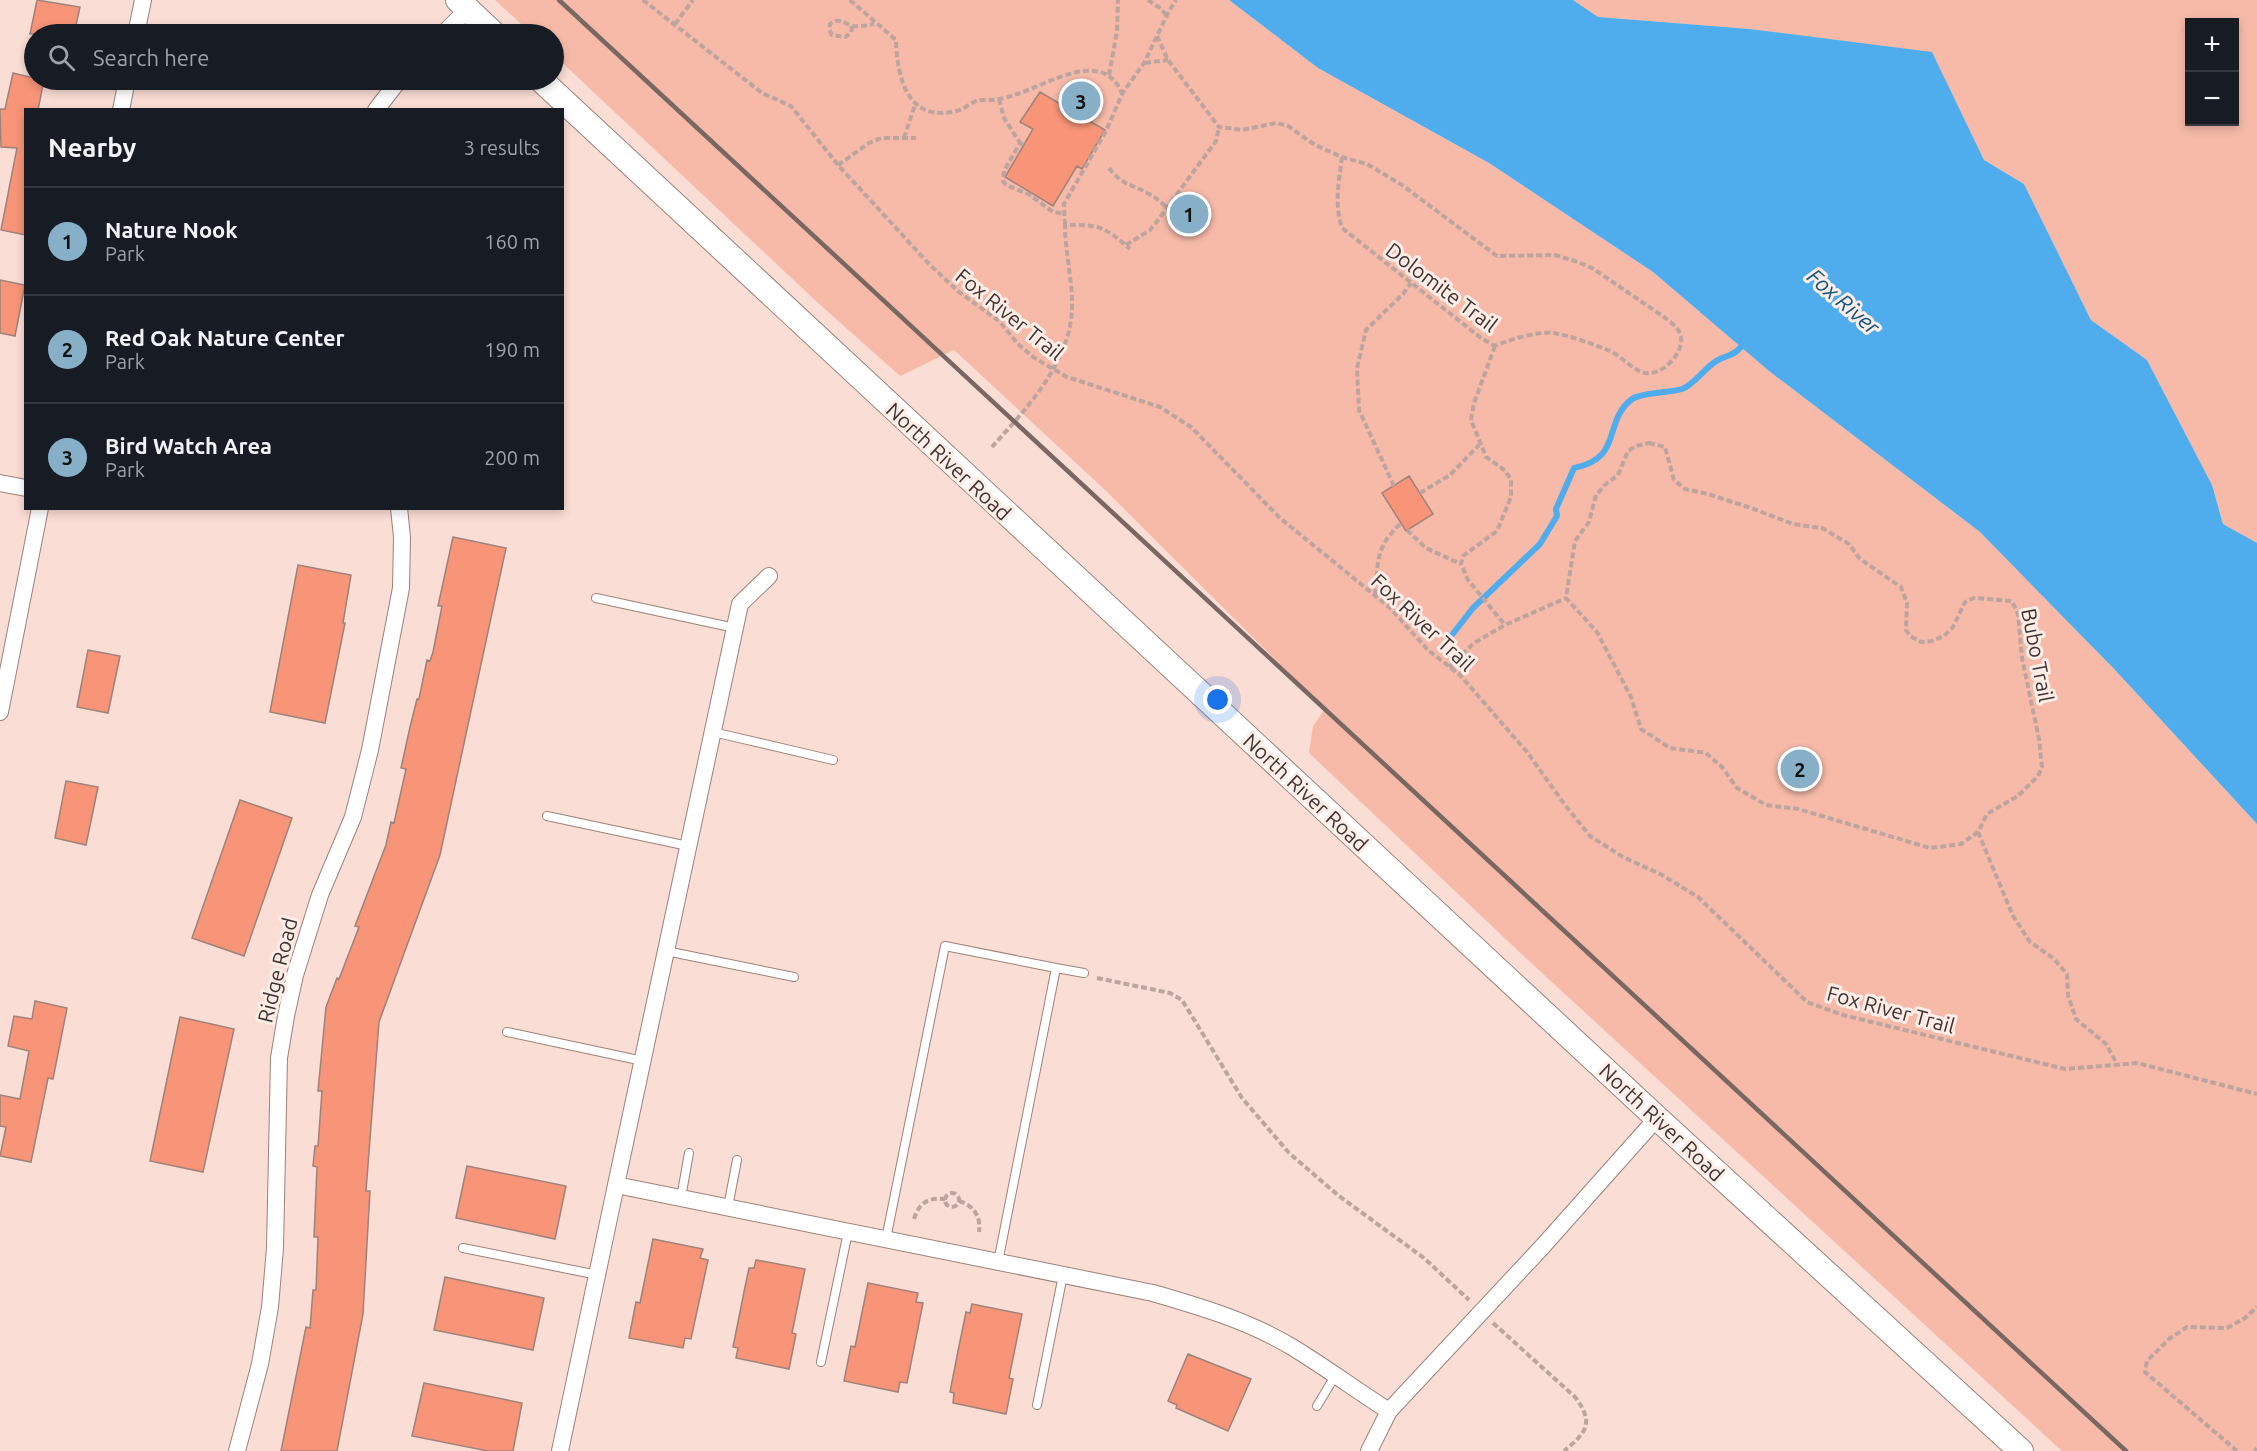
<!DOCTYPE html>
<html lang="en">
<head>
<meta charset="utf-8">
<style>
  :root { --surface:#171b24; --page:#20242c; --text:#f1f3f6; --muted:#9ea1a6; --line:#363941; --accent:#87b0c8 }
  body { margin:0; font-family:Ubuntu,sans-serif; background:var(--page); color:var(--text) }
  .controls { position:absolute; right:18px; top:18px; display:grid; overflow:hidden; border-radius:0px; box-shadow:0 3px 9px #0003 }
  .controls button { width:54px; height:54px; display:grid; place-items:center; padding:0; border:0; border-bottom:2px solid var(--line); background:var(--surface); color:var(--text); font:30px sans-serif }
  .you { position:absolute; left:1218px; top:700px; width:21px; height:21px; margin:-15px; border:4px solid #fff; border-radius:50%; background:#1a73e8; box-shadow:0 0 0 9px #1a73e833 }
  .badge { display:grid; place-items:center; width:39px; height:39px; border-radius:50%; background:var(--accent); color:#111; font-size:20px; font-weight:700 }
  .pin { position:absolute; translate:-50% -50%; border:3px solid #fff; box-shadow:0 2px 6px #0006 }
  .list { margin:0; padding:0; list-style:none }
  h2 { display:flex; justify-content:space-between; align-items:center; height:78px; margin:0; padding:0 24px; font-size:26px }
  h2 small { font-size:20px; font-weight:400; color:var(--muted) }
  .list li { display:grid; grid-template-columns:39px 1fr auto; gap:18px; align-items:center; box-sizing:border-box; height:108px; padding:0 24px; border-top:2px solid var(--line) }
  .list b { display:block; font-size:22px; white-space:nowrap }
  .list p { margin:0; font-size:20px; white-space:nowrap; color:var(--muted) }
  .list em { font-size:20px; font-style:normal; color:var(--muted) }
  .icon { flex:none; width:33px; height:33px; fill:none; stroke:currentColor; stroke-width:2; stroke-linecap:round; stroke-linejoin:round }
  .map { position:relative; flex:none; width:2257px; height:1451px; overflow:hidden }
  .search { position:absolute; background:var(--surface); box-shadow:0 3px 9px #0003; left:24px; top:24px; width:540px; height:66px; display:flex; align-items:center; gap:15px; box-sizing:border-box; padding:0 21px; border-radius:33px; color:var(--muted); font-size:22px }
  .panel { position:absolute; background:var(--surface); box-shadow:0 3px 9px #0003; left:24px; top:108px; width:540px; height:402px; border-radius:0px }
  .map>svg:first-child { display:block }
  .green { fill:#f7baa9; fill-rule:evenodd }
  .water { fill:#50aded }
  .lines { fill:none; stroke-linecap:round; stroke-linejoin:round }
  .stream { stroke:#50aded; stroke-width:6 }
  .building { fill:#f89477; stroke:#9e837c; stroke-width:1.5 }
  .service-casing { stroke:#9c827a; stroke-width:10 }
  .minor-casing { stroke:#9c827a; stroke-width:18 }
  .secondary-casing { stroke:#9c827a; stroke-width:26 }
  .path { stroke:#bca59e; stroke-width:4; stroke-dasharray:6 3; stroke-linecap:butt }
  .service { stroke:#fff; stroke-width:8 }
  .minor { stroke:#fff; stroke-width:16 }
  .secondary { stroke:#fff; stroke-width:24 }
  .rail { stroke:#786762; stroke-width:4.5 }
  .labels { text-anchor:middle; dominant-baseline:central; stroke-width:6; stroke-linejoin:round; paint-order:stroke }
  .street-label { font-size:21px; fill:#3f3431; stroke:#ffede8 }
  .water-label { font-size:22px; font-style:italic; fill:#105680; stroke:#ffede8 }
</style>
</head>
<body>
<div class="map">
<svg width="2257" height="1451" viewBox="0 0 2257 1451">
  <rect width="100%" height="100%" fill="#faddd4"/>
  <!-- green -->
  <path class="green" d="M495,0H1229L1318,68L1489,163L1653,272L1769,371L1980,532L2116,671L2257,824V1451H2062L1529,961L1309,753L1313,726L1325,709L1103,488L954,350L900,376L817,302L554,55V34H532Z
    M1573,0H2257V543L2223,524L2212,485L2147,360L2091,320L2024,184L1984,160L1932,53L1750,29L1598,17ZM2190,22H2234V122H2190Z"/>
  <!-- water -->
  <path class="water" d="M1229,0H1573L1598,17L1750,29L1932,52L1984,160L2024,184L2091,320L2147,360L2212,485L2223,524L2257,543V824L2116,671L1980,532L1769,371L1653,272L1489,163L1318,68Z"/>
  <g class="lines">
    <!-- stream -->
    <path class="stream" d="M1441,649L1473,608L1540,544L1557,516L1556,509L1574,468C1624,458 1602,422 1632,399C1643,392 1669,393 1682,389C1695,384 1705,367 1718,360C1728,355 1733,356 1741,347"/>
  </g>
  <!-- building -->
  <path class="building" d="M37,0L80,7L74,34H30Z
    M13,73L34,78V80H44L38,110H26V235L1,230L17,148L1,147L0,109H5Z
    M1040,92L1105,130L1082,169L1077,166L1053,206L1005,177L1033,129L1020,122Z
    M0,280L25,285L15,336L0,333Z
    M1409,476L1433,514L1406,531L1382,493Z
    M453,537L506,548L440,855L379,1022L366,1191H370L363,1314L337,1451H281L306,1327L310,1328L313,1290H316L318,1237H314L317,1167L313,1166L315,1146H318L322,1091H318L326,1007L337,978L339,979L359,927L355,926L386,845L391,822L394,823L406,769L401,768L410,727L417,699H419L427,660L430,661L433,652L442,606H438Z
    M298,565L351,575L343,623H345L325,723L270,712Z
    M88,650L120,656L108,713L77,707Z
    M66,781L98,787L86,845L55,838Z
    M240,800L292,818L244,956L192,938Z
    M35,1001L67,1008L53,1079L48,1078L31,1162L0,1156L6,1127L0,1126V1095L20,1099L29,1051L8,1046L14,1016L32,1019Z
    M180,1017L234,1029L203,1172L150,1161Z
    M467,1166L566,1186L555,1239L456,1218Z
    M653,1239L703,1249L700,1258L708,1260L691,1339L685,1338L683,1348L629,1338L636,1302L640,1303Z
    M756,1260L805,1269L792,1333L796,1334L789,1369L736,1358L738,1348L733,1347L745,1287L749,1268H754Z
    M445,1277L544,1298L533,1350L434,1330Z
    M868,1283L918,1293L916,1302L923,1303L907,1383L900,1382L898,1392L844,1381L851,1346L855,1347Z
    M972,1304L1022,1314L1009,1378L1013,1379L1006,1414L953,1403L954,1393L950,1392L958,1351L966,1312L970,1313Z
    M1188,1354L1251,1379L1228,1431L1176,1408L1177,1405L1168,1401Z
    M424,1383L522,1403L513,1451H488L412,1436Z"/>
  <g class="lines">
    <defs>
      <path id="service" d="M596,598L735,628
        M713,732L833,760
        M547,816L688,846
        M666,951L794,977
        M1056,968L1084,973
        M507,1032L643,1061
        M681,1198L689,1153
        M728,1207L737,1160
        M886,1239L945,946L1056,968L998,1262
        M463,1248L598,1275
        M821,1362L848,1232
        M1037,1405L1063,1275
        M1317,1406L1335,1376"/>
      <path id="minor" d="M136,34L143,0
        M443,34L468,9
        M121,110L127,80
        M376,110L399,80
        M0,483L26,488
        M0,712L40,508
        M616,1185L740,604L769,576
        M237,1451L260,1364L270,1307L275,1248L279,1058L286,1016L295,975L320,895L353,817L370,750L401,588L402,537L399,508
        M560,1451L616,1185L1153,1293C1201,1307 1249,1321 1292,1347C1325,1367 1356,1390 1389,1411L1543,1246L1657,1118
        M1369,1451L1389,1411"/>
      <path id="secondary" d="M458,0L494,34
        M541,80L1657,1118L2021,1451"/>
    </defs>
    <!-- service casing -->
    <use href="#service" class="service-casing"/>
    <!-- minor casing -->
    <use href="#minor" class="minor-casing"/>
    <!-- secondary casing -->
    <use href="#secondary" class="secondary-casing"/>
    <!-- path -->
    <path class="path" d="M643,0L762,93L791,106L838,165L930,265L959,292L999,321L1018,344L1033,357L1067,377L1160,407L1191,427L1280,518L1389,607L1428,650L1460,675L1527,752L1565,805L1590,836L1623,857L1662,875L1698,897L1807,1002L1843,1015L2065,1069L2137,1063L2257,1094
      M850,0L896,40C897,77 907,123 956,111C963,110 969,104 976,101C984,99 992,101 999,99C1005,98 1011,96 1017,94C1049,84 1104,47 1122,94
      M1148,0L1160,8L1167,16
      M675,24L693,0
      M852,26L851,33L845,37L832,35L829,29L830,24C839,17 843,23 853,26C860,27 867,25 874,24
      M1157,36L1168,60L1219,127L1242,130L1276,123L1288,126L1315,145L1342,157L1367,164L1402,185L1497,256L1555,255L1575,261L1592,268L1664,317C1671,323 1680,328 1681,338C1683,354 1662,376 1645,373C1633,370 1622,357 1610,351C1595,345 1569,335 1553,333C1538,331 1508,340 1495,346
      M1145,63L1168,60
      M1109,75L1117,31L1118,0
      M999,99L1004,118L1020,143
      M904,138L915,105
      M1023,145L1020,143L1004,171L1003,181L1006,185L1028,194L1053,212L1066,214
      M1342,157C1339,181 1334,204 1342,228L1481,338L1495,346
      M838,165L869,143L881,138H916
      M1109,168C1124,187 1131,183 1149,194C1159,199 1167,208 1175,216
      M1065,225L1064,204L1106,131L1122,94L1144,63L1169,11L1176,0
      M1126,245L1150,230L1155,224L1216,141L1219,127
      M1495,346L1474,403L1471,420L1486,457L1503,469L1511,479V497L1497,531L1463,556L1461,564L1468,580L1505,625
      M1649,443L1665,447L1674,480L1685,489L1708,494L1751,508L1793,524L1822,528L1849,544L1860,559L1901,587L1907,603L1906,630L1910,636L1921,642L1932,641L1944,636L1953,627L1965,602L1974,598L2012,601L2018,614L2022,658L2039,739L2042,767L2038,776L2018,796L1987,814L1978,832L1961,844L1930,848L1798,809L1766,805L1737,788L1722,767L1706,753L1670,748L1641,729L1631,697L1597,632L1566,598L1575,541L1589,522L1596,495L1607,483L1618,475L1628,451L1636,446Z
      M992,447C1026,409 1070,363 1072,309C1073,281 1065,253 1065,225C1099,224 1105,227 1130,249
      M1394,486L1359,410L1357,368L1366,330L1403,294L1411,283
      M1420,493L1450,475L1479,445
      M1407,530L1426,548L1461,564
      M1375,595C1379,560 1374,549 1401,523
      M1449,667L1474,643L1505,625L1566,598
      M1978,832L2013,916L2030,942L2053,958L2067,974L2068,995L2076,1019L2106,1044L2117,1064
      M1097,978L1170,993L1182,1000L1242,1098L1289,1153L1339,1196L1424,1258L1469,1300
      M945 1200a7 7 0 1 1 14 0a7 7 0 1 1-14 0Z
      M959,1201C974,1206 981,1216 979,1232
      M914,1219C919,1203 928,1197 945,1199
      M1493,1323L1575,1397C1595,1423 1586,1433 1564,1451
      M2237,1451L2145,1372L2147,1361L2169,1339L2187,1327L2227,1328L2245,1318L2257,1307
      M2255,1451L2257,1448"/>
    <!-- service -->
    <use href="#service" class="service"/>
    <!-- minor -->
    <use href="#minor" class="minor"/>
    <!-- secondary -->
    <use href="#secondary" class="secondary"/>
    <!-- rail -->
    <path class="rail" d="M559,0L2126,1451"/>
  </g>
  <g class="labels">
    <!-- street labels -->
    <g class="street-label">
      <text transform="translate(1442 287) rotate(37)">Dolomite Trail</text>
      <text transform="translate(1010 314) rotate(39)">Fox River Trail</text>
      <text transform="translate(949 461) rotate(43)">North River Road</text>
      <text transform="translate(1423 622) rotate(43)">Fox River Trail</text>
      <text transform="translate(2038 655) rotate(79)">Bubo Trail</text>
      <text transform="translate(1306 792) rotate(43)">North River Road</text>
      <text transform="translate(277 970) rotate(-76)">Ridge Road</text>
      <text transform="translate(1891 1009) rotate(15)">Fox River Trail</text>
      <text transform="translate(1662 1122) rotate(43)">North River Road</text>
    </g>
    <!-- water labels -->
    <g class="water-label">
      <text transform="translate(1844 301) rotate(41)">Fox River</text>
    </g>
  </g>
</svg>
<div class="controls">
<button>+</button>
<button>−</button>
</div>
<div class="you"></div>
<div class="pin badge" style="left:1189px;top:214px">1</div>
<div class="pin badge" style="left:1800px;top:769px">2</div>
<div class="pin badge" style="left:1081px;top:101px">3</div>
<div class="search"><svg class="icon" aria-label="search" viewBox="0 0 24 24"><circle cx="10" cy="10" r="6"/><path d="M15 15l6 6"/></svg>Search here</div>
<section class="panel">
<h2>Nearby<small>3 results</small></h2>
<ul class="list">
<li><span class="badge">1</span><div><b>Nature Nook</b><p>Park</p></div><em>160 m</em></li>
<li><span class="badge">2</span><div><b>Red Oak Nature Center</b><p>Park</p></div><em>190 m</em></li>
<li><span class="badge">3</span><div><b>Bird Watch Area</b><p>Park</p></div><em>200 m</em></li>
</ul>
</section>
</div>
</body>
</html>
